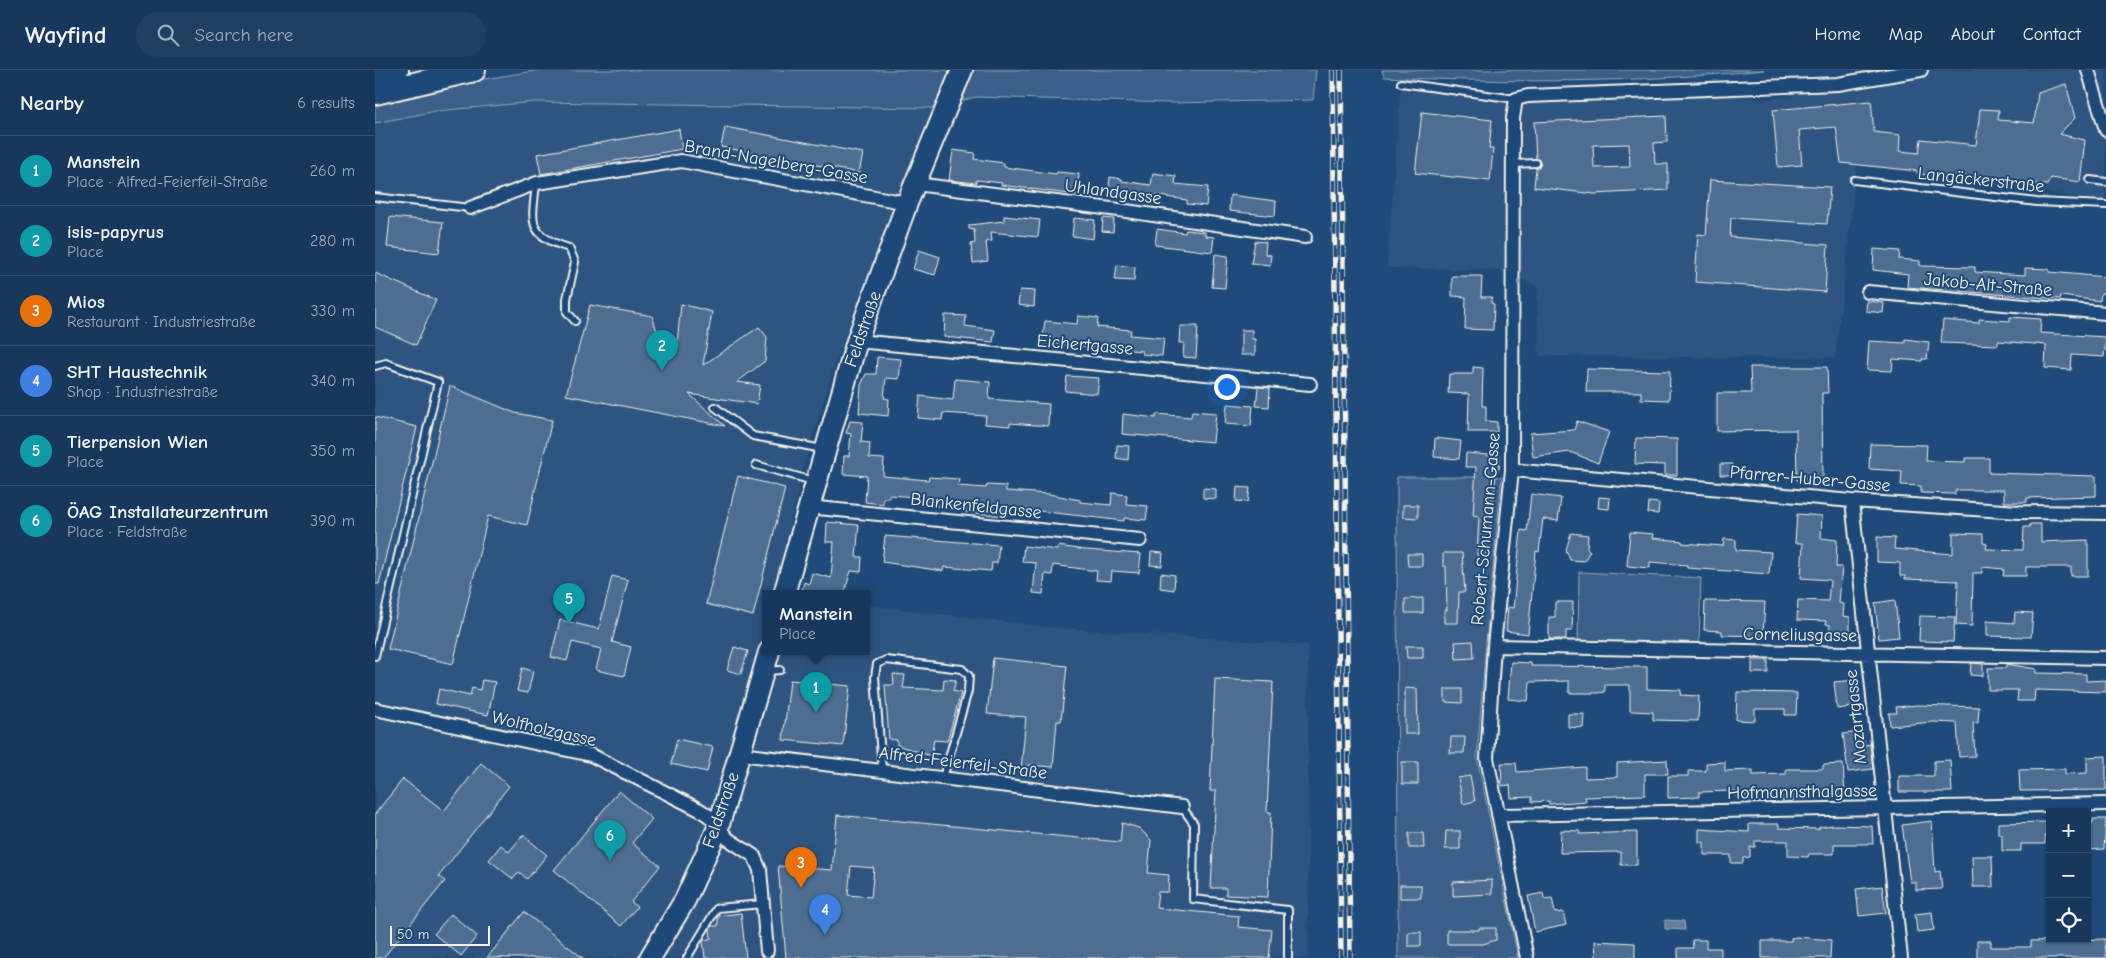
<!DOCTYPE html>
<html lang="en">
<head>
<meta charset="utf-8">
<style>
  :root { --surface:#17385c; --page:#203f62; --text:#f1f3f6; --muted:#9eacbb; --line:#365272; --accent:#8abfa5 }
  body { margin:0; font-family:"Comic Neue",sans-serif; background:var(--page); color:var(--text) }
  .controls { position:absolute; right:15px; bottom:15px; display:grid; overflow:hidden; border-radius:0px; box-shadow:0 1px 4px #0004 }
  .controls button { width:45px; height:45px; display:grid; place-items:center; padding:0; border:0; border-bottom:1px solid var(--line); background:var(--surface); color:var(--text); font:25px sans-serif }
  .scale { position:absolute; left:15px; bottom:12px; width:100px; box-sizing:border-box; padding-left:5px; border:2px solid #f4f1e8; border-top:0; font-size:14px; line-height:18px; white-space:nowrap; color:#f4f1e8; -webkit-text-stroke:4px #1f4a7a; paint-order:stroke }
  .you { position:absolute; left:851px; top:316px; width:18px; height:18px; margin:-12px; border:4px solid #fff; border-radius:50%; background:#1a73e8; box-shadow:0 0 0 8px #1a73e833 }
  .badge { display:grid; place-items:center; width:32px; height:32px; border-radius:50%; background:var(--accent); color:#fff; font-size:16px; font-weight:700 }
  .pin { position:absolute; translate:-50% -41px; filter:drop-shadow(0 1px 2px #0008) }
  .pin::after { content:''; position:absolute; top:26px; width:18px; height:15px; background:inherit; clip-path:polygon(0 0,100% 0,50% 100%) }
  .popup { position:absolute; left:387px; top:520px; width:108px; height:65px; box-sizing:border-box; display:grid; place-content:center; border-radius:0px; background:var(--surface); filter:drop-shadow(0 1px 4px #0005); font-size:16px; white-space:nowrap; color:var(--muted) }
  .popup b { font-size:19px; color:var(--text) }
  .popup::after { content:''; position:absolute; left:50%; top:100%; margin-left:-10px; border:10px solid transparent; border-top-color:var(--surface) }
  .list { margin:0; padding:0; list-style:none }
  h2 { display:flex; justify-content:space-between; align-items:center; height:65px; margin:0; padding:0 20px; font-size:21px }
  h2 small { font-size:16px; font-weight:400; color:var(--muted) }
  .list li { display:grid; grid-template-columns:32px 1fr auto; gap:15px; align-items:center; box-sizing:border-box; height:70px; padding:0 20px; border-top:1px solid var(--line) }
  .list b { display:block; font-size:19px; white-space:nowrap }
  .list p { margin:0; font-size:16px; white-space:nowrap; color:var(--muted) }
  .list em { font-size:16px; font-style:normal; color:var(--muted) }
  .icon { flex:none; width:28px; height:28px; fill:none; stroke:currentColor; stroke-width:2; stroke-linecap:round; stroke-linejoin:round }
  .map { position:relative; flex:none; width:1731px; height:888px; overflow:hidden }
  header { display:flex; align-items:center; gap:30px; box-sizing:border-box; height:70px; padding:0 25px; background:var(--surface); border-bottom:1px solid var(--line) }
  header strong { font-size:24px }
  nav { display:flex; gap:28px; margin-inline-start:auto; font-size:18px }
  .search { width:350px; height:45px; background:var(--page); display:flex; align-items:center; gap:12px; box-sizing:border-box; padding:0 18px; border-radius:28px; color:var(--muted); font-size:19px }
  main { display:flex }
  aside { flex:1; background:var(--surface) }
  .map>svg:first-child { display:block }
  .built { fill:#2d5581 }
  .green { fill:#3a5f88; stroke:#97a8b8 }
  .water { fill:#627e9d; stroke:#9cacbb }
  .building { fill:#4d6e92; stroke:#f4f1e8; fill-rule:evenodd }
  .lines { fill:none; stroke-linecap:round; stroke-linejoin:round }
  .lane-casing { stroke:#f4f1e8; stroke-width:10 }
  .street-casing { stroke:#f4f1e8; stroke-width:16 }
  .primary-casing { stroke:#f4f1e8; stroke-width:24 }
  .highway-casing { stroke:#f4f1e8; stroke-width:26 }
  .lane { stroke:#1f4a7a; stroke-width:6 }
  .street { stroke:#1f4a7a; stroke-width:12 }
  .primary { stroke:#1f4a7a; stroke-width:20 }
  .highway { stroke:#1f4a7a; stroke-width:22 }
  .rail-casing { stroke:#f4f1e8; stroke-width:5.5 }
  .rail { stroke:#1f4a7a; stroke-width:4; stroke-dasharray:11; stroke-linecap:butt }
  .labels { text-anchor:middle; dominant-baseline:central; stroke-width:4; stroke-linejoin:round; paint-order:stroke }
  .street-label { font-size:18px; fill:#f4f1e8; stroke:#1f4a7a }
</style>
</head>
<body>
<header>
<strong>Wayfind</strong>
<div class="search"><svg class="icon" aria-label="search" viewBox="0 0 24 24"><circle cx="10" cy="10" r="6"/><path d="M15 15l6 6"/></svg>Search here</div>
<nav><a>Home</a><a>Map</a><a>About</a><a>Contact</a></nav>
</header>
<main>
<aside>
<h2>Nearby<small>6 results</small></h2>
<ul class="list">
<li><span class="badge" style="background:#0f9aa8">1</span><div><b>Manstein</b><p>Place · Alfred-Feierfeil-Straße</p></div><em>260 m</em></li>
<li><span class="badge" style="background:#0f9aa8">2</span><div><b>isis-papyrus</b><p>Place</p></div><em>280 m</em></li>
<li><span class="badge" style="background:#e8710a">3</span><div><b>Mios</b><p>Restaurant · Industriestraße</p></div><em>330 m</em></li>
<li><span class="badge" style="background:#3f7fe0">4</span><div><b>SHT Haustechnik</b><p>Shop · Industriestraße</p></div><em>340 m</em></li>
<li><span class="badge" style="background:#0f9aa8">5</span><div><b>Tierpension Wien</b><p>Place</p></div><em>350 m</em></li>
<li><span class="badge" style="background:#0f9aa8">6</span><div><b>ÖAG Installateurzentrum</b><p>Place · Feldstraße</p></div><em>390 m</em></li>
</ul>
</aside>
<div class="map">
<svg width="1731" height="888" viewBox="0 0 1731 888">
  <rect width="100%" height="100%" fill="#1f4a7a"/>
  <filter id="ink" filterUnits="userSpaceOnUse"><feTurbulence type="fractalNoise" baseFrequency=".02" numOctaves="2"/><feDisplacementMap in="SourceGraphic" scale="10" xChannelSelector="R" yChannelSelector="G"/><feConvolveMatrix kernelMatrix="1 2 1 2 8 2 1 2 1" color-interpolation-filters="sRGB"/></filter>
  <g filter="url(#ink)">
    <!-- built -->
    <path class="built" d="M1546,0H1731V131L1482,95L1460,288L1164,286L1162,216L1125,200L1012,198L1026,13L1141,29L1318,20L1388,30Z
      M160,32L559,38L518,140L461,291L429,394L400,519L423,524H391V582H491V535L673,557L933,575V888H0V53L61,41Z"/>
    <!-- green -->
    <path class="green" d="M165,0H941L938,30L796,33L601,27L559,38L160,32L61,41L0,53V31L54,18Z
      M1007,0H1389C1263,13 1135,13 1009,7Z
      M1022,407H1127L1111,572L1102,687L1143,888H1023Z
      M1204,502L1326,508L1324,576L1203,571Z"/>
    <!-- water -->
    <path class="water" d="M1290,850L1309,851L1310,860L1290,859Z"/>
    <!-- building -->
    <path class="building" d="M1691,14L1700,48L1684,64L1710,70L1705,112L1676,108L1672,115L1542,104L1543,101L1466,93L1461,57L1424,60L1427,95L1403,97L1398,40L1496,31L1499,62L1525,65L1524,81L1544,83L1546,69L1601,75L1605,39L1624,40L1623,50L1659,53L1663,23Z
      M1047,42L1117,50L1114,79H1118L1115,111L1040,103Z
      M1291,46L1292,72L1279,73L1280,94H1293V120L1220,124L1159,117L1161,98L1166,93L1161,88L1159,52ZM1254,74L1255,97L1219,98L1218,75Z
      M350,57L488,83L484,103L346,77Z
      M304,59L307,79L166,104L162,84Z
      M578,80L600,83L599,89L629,93V97L681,104L682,102L704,104L702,125L626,115L627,113L601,110V113L574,110Z
      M778,103L801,106L800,114L833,117L831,136L812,134V130L777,125V131L733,126L735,107L747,109V111L776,115Z
      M1335,110L1455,117L1452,154L1356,148L1355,167L1453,175L1450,222L1320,212L1323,164L1331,165Z
      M855,125L901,131L900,146L854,141Z
      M629,146L665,150L663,167L616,162L617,171L611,172L613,191L598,193L596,174L600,173L599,160L594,159V155L629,151Z
      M15,147L68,152L64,183L12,177Z
      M699,148L720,150L718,169L697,166Z
      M728,148L739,149L738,162L727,161Z
      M782,159L810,163L811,160L830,162V166L839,167L837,182L780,175Z
      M880,171L891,172L890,184L896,185L895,195L876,193Z
      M1499,179L1525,181L1524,189L1545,191V196L1600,197V202L1650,205V198L1674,199V202L1731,207V223H1726L1725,231L1686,226L1685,229L1532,217L1533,204L1498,200Z
      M544,180L565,187L560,205L538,199Z
      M840,184L853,186L850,218L837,217Z
      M742,195L760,197L759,211L740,210Z
      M0,203L61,230L41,275L0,257Z
      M1077,206H1107L1106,227H1117L1116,233L1119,234L1118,260L1090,259L1091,227L1077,226Z
      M645,220L660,221L659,237L643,235Z
      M1492,231L1509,233L1508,243L1491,241Z
      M306,234L337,242L328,295L384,257L392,267L390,291L362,312L385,315L382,334L314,324L350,356L191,325L215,235L277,246L285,270L302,273Z
      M570,245L591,246L590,256L620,260L618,272L569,267Z
      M703,246L723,248L722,257L756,260L755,265L789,268L787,286L767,284V281L667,273L670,251L702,254Z
      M1635,247L1666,249L1665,263L1731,267L1729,287L1697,285L1696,300L1670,298L1671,275L1623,271V275L1566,273L1568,250L1604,253V249L1635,251Z
      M805,256H823L821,288L808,287L809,273H804Z
      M866,260H877V269H880V285H866Z
      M1530,269L1554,272L1552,289H1547V291L1518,289L1517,301L1492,300L1494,271L1530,273Z
      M502,287L526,289L524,309L511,308L509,328L514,329L513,346L484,343L486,315L491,304H501Z
      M1098,297L1108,298L1107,336H1111V351L1122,352V362H1093L1094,324L1073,323L1074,304H1098Z
      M1375,297H1452L1453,323H1447L1448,410H1422L1421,360L1342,361V323H1376Z
      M1212,299L1295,301L1294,330L1266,329V322H1211Z
      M692,306L724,308L722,324L690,321Z
      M580,309L615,312L614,329L674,334L673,356L635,353V356L610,354L611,346L568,343L567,350L543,348L545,326L578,330Z
      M75,316L140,343L177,350L152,455L113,446L78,594L13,579Z
      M883,317L895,318L894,337L881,336Z
      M852,334L878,336L876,356L850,354Z
      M817,341L841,343L838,372L747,364L748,344L781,348V344L816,347Z
      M0,347L42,357L4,514H0Z
      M475,351L488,352L486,372L495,373L494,388L509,389L508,406L553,410L554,407L584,409L583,416L611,418L612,415L631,416V421L674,424L705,430V432L736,435L737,423L752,425L751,434L773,436L771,450L749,448V451L629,437V446L590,442V439L561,436V432L541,430V427L514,425V428H508V434L490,432L492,406L468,404L469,386H474L476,364L471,363Z
      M1202,351L1234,362L1223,393L1195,382L1158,387L1155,363L1199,360Z
      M1060,368L1086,371L1084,389L1059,387Z
      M1261,368L1302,369V405H1290V395L1260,394Z
      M1495,374L1552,375L1551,391L1590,392V388H1614V403L1721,406V426L1652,428V432H1629V420H1580V424L1546,423V416L1526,415L1527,401L1494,399Z
      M742,375L754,376L753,390L741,388Z
      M1091,383L1125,386L1124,399H1121L1119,429H1116L1115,471H1112L1111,486L1102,485L1104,446L1098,445L1101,397H1090Z
      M1345,394H1358L1357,405H1345Z
      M363,406L410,418L378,546L331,534Z
      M862,417L875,418L873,432L861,431Z
      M828,418L841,419V429L828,428Z
      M1156,424L1186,428L1183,451L1168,449L1164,482L1161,481L1153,564L1131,561L1133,537L1138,538L1146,460L1152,461Z
      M1224,427L1235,428L1234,439L1223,438Z
      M1274,432L1284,433L1283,444L1273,443Z
      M1028,435H1043V448L1028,447Z
      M1422,444L1447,446L1446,468L1462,470L1461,497H1467L1464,533L1469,534L1468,546L1475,547V566H1454L1455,555L1451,554V551L1422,550L1423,530L1453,531L1455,510L1426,508L1428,473H1420Z
      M452,452L484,455L481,487H487L486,502L476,501L469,524L461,522L460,524H426L429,512L434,514L437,503L456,508L459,472H451Z
      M1655,454H1666V472L1713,470V506H1696V497H1651V506H1628L1629,499L1607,497V503H1598L1597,556L1581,555L1583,511L1530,509V506H1525V493L1502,492V467L1520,468L1519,479L1578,484V463L1608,464V473L1612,474L1611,479L1648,480L1649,457H1655Z
      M1255,462L1278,464L1277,468L1307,471V473L1348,476L1349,469L1361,470V480L1396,482L1394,504L1312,498V495L1275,492V498L1252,496Z
      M1196,463L1213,465L1212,478L1215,481L1209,491L1195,490L1191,480Z
      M510,466L624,475L622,493H617L616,501L569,497L568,501L507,492Z
      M649,476L683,480V476L711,480L766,484L764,503L737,501L736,511L721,510L722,501L678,495L677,505L670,504L668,524L658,523L661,493L647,492Z
      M776,482L788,483L787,496L775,495Z
      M1068,483H1087L1090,522H1084L1083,553H1069V540H1072L1071,496H1068Z
      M1032,484H1047V496H1033Z
      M786,503L800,505L799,520L785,518Z
      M237,506L253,510L237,572L256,577L249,606L221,600L226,579L197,572L192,591L176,587L185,550L224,559Z
      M1048,528V543H1030V529Z
      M1520,530L1524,567L1504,569L1500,533Z
      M1330,531L1390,532L1388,566L1347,565V561L1329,560Z
      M1180,532H1198L1197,561H1191V569H1174V547H1180Z
      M1640,542L1658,543L1656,567L1612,566V551L1639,553Z
      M1545,546L1580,547L1578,572L1544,571Z
      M1098,571L1099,588L1081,589L1080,572Z
      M1031,576H1048V588H1032Z
      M359,577L373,581L366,604L352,600Z
      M618,588L692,596L686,651H682L678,697L655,695L646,699L651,647L612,644Z
      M1377,590H1393V603H1377Z
      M1136,592L1156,593V596L1272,597V619L1306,620L1305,625L1324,626L1323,651L1278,650V642L1255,641V615H1230V622L1223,623H1194V611L1155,612L1153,631L1133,629Z
      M1596,593L1608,594V606L1595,605Z
      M1631,594L1661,599V603L1711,604V611L1731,610V622L1660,620L1659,631H1642L1643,620H1613V598H1631Z
      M147,598L158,601L153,623L142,621Z
      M518,604L530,605L528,618L568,620L569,609L581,610L578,621L586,623L572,671L559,670L556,686L522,675V670L514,669L510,615H519Z
      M840,609L898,612L892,742H896L893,827L851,825V818H836L841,721H835Z
      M107,610L120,612L113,645L61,634L64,619L95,626L97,618L105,620Z
      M415,610L475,616L468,676L408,670Z
      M1482,610L1485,636L1462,639L1459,612Z
      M1030,618L1042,619L1043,664H1030Z
      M1070,619H1087V633L1070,632Z
      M1362,622L1422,623L1421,645H1410V639H1380V651L1361,650Z
      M1542,635L1604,637L1603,653H1598L1600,686L1584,687L1582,653L1558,652L1515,656L1514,643H1522L1521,637Z
      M1193,644H1209L1208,658L1193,657Z
      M1484,662L1485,665H1488L1490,675L1495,674L1498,699L1473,702L1468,664Z
      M1076,667H1090L1089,683H1075Z
      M302,669L338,677L332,702L296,694Z
      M1731,686V720L1645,721L1644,700L1690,699V704L1712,703V687Z
      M1292,690L1293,704H1270V725L1210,727L1211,731L1174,734V731L1157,732V727L1136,728L1135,715L1127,716L1126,693H1141L1142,702L1210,697V708L1242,707V693Z
      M1575,690L1577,722H1524V706H1559V691Z
      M1027,692H1043V714H1027Z
      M1350,692V701L1378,700V705L1411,704V699H1448V695L1468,694L1470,725L1450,726V723L1418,724V731H1406L1405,725L1360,726V721L1324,722V727L1293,728V706H1313V701H1331V693Z
      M106,693L134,716L64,806L70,811L8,888H0V744L28,709L69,741Z
      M1095,706L1100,731L1088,734L1083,708Z
      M244,721L277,749L257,773L285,796L256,832L262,837L246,856L179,800Z
      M462,745L745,772L747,753L764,758L776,770L773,803L794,805L793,822H783L781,838L864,846L863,857L897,860L894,888H411L403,796L457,800ZM476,796L499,798L496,827L473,825Z
      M1718,749H1731L1729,779L1712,780V753H1718Z
      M1557,751L1560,802L1565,801L1567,819L1541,820V812H1535L1527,755Z
      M1671,752L1670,774H1646V781H1627V764H1623V753Z
      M1374,754H1404V758L1444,759V757L1458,755L1497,756L1498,774H1459V784H1434L1433,787L1413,786V771H1380V777H1375V787L1368,788V793H1356V785H1329V772H1324V759L1374,762Z
      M1186,760L1205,761L1204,764L1262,762V795H1246V782L1185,783Z
      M1071,761H1085V779H1070Z
      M1034,763H1048L1049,778H1034Z
      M148,765L172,785L152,809L144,802L138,809L114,790L126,775L134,782Z
      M1597,786H1617L1618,817H1598Z
      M1117,810V824L1078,826V812Z
      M1025,815H1046V828H1025Z
      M1507,816L1511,843L1484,846L1481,819Z
      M1168,823L1169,829L1177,828L1180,843L1188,842L1191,855L1160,862L1153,826Z
      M149,842L208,888H112Z
      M1557,842L1559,860L1542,862L1540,844Z
      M366,843L371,888H330L328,871L336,868L335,859L337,856H343V846Z
      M76,844L102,866L86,886L59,864Z
      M1104,858H1121V870L1108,874H1072V860H1104Z
      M1033,862H1046V876H1033Z
      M1422,867L1456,870L1455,888H1387V871H1416V868Z
      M1730,869L1731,888H1602V871H1616V877H1656V871Z
      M1317,870H1331V878H1346V888H1303V878H1318Z
      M1220,871L1260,873V888H1221Z"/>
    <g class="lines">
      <defs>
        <path id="lane" d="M1026,13L1141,29
          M1138,94L1161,93
          M1479,110L1662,132L1731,135
          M1715,110L1731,112
          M161,114C157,152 151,165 194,178L200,192L192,229V242L200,251
          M0,127L95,138
          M0,296L11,293L63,312L0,586
          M340,337L378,366L448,379
          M381,395L438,411
          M391,601L405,600
          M507,700L500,607L502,594L511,590L587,599L594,606L593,621L568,708
          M807,737L819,754L818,829L913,840V888
          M312,888L342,838L388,834"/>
        <path id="street" d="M1713,0L1731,60
          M541,114L744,140L930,167
          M95,138L162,113L306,91L532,133
          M1493,222L1731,243
          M482,271L935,314
          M1137,400L1477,431L1644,442L1731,443
          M1477,431L1526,888
          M433,437L765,470
          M1119,576L1731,588
          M0,639L216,685L325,740L334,746L353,769L379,786L385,800L392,881
          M365,684L807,737
          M1123,745L1731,734
          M1152,888L1112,688L1119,576L1137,400L1138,48L1141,29L1153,26L1463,14L1546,0"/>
        <path id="primary" d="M409,524L482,271L532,133L587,0
          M275,888L310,830L343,758L394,582"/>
        <path id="highway" d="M0,3L22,0
          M0,23L99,0"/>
      </defs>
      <!-- lane casing -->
      <use href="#lane" class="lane-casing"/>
      <!-- street casing -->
      <use href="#street" class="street-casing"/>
      <!-- primary casing -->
      <use href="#primary" class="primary-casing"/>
      <!-- highway casing -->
      <use href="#highway" class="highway-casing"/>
      <!-- lane -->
      <use href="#lane" class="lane"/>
      <!-- street -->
      <use href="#street" class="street"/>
      <!-- primary -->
      <use href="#primary" class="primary"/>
      <!-- highway -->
      <use href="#highway" class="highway"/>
      <defs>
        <path id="rail" d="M958,0L966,888
          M966,0L975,888"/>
      </defs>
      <!-- rail casing -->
      <use href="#rail" class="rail-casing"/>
      <!-- rail -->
      <use href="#rail" class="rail"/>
    </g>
  </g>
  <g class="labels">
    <!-- street labels -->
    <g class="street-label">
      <text transform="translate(401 92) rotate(10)">Brand-Nagelberg-Gasse</text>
      <text transform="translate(1606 110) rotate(6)">Langäckerstraße</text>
      <text transform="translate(738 122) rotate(8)">Uhlandgasse</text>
      <text transform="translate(1613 215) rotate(5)">Jakob-Alt-Straße</text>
      <text transform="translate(488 259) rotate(-71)">Feldstraße</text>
      <text transform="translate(710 275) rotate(5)">Eichertgasse</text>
      <text transform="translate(1435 409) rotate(5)">Pfarrer-Huber-Gasse</text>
      <text transform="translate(601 436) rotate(6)">Blankenfeldgasse</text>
      <text transform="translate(1111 459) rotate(-85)">Robert-Schumann-Gasse</text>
      <text transform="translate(1425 565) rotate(1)">Corneliusgasse</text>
      <text transform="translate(1481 647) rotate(-96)">Mozartgasse</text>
      <text transform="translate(169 659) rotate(13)">Wolfholzgasse</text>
      <text transform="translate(588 693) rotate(7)">Alfred-Feierfeil-Straße</text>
      <text transform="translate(1427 722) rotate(-1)">Hofmannsthalgasse</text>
      <text transform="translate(346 740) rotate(-71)">Feldstraße</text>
    </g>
  </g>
</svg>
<div class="controls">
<button>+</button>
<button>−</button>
<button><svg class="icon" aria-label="locate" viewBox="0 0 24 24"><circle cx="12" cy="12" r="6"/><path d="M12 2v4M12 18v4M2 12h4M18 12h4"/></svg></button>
</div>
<div class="scale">50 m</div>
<div class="you"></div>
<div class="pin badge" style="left:441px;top:643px;background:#0f9aa8">1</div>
<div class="popup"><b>Manstein</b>Place</div>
<div class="pin badge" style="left:287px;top:301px;background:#0f9aa8">2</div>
<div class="pin badge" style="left:426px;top:818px;background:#e8710a">3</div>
<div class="pin badge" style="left:450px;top:865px;background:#3f7fe0">4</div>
<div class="pin badge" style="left:194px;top:554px;background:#0f9aa8">5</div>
<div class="pin badge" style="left:235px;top:791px;background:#0f9aa8">6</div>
</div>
</main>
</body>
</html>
